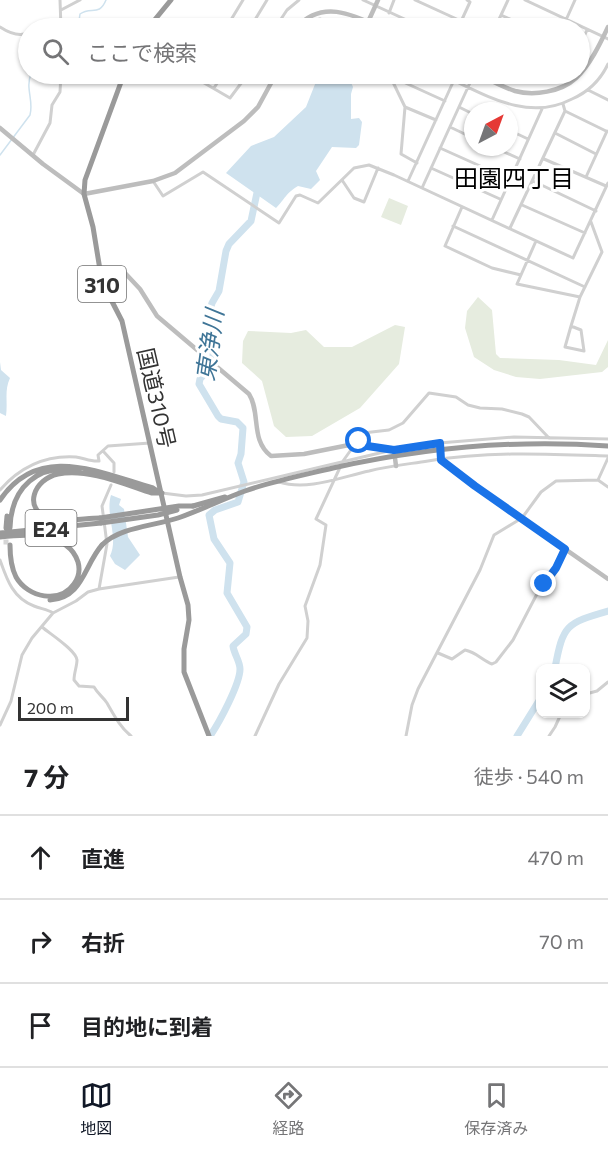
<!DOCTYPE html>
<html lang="ja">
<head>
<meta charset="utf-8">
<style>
  :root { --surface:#fff; --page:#f2f2f2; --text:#202124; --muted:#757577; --line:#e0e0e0; --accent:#111827 }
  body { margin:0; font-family:Commissioner,"Noto Sans JP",sans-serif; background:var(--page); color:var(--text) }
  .controls { position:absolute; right:18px; bottom:18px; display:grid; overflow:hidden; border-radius:12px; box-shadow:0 2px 4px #0004 }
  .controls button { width:54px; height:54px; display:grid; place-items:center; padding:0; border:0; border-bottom:2px solid var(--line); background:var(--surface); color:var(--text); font:30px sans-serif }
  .compass { position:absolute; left:464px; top:102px; width:54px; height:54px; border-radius:50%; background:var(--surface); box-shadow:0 2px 4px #0004; rotate:41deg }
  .scale { position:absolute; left:18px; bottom:15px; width:111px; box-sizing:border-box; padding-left:6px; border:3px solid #333; border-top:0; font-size:16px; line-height:21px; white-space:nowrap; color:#333; -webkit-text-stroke:4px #fff; paint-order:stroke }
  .stop { position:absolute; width:18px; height:18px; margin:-14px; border:4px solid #1a73e8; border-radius:50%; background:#fff }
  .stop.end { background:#1a73e8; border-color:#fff; box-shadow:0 2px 6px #0008 }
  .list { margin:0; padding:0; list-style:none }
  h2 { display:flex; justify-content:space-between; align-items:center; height:78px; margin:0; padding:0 24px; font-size:26px }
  h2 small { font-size:20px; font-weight:400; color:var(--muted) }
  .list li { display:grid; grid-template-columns:39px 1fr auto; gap:18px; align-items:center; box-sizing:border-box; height:84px; padding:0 24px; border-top:2px solid var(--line) }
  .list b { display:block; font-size:22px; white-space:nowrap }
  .list em { font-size:20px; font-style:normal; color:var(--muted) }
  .icon { flex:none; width:33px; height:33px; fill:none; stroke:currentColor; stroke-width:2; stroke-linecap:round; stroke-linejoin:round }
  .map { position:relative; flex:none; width:608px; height:736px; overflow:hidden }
  .search { position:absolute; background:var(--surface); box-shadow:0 2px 4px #0004; left:18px; right:18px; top:18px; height:66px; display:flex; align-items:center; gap:15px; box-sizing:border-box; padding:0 21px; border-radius:33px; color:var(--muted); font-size:22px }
  .sheet { height:330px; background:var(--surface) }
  nav { display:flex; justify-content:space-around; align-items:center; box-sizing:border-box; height:84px; border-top:2px solid var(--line); background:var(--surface); font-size:16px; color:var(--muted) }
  nav a { display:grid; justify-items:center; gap:3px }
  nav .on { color:var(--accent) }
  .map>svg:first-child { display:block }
  .green { fill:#e6ecdf }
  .water { fill:#cfe2ee }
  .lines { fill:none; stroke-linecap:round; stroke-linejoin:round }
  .stream { stroke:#cfe2ee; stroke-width:1.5 }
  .river { stroke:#cfe2ee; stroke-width:7 }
  .highway-tunnel { stroke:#d6d6d6; stroke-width:5; stroke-dasharray:5 2.5; stroke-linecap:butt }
  .street { stroke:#d0d0d0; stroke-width:3 }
  .secondary { stroke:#bdbdbd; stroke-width:4.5 }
  .highway { stroke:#9a9a9a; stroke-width:5 }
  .highway-bridge { stroke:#9a9a9a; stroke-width:5 }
  .route { stroke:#1a73e8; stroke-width:8 }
  .labels { text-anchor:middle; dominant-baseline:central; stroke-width:6; stroke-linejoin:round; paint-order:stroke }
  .shield { fill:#fff; stroke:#707070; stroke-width:1.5 }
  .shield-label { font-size:21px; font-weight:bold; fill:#333 }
  .street-label { font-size:22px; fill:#333; stroke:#fff }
  .neighbourhood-label { font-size:24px; fill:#000; stroke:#fff }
  .water-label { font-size:24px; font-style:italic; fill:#3f7597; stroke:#fff }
</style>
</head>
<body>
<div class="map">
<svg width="608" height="736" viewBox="0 0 608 736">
  <rect width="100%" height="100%" fill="#fff"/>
  <!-- green -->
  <path class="green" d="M389,198L408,206L401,225L381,217Z
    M478,297L492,310L496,354L500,358L559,360L596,365L608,340V367L602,372L540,379L516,377L494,370L474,357L465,328L467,311Z
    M395,325L405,327L399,364L360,408L312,436L286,437L274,426L262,381L242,363L243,341L248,331L291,333L306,330L324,347H352Z"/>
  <!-- water -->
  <path class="water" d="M319,74H337L349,78L353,87L351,94V119L359,118L362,122L359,145L356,148L332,147L316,171L320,180L311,189L298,186C284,195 286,198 276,208L226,173L251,146L274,137L306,107Z
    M0,362L1,370L10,378C4,391 8,401 6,416L0,413Z
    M111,495L121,499L119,505L124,509L128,537L140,555L125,570L115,564L110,556C119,537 105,515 111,495Z"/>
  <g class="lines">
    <!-- stream -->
    <path class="stream" d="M78,28L80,14C91,6 99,17 106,0
      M0,155L30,115C34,101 25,88 31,74"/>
    <!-- river -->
    <path class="river" d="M555,668C563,625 566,623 608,611
      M210,736C219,723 240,684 240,669C240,661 234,654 233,646L246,634L247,627L227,593L230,563L214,539L209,515L215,510L238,502L244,482L238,463L241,454L243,428L237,422L221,419L218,416L199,384L200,379L208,370L213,355L215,335L209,319V314L212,303L219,291L226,251L229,244L251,221L258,188
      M517,736L540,699"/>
    <!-- highway-tunnel -->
    <path class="highway-tunnel" d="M6,532V545"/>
    <!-- street -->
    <path class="street" d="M60,0L61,28
      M363,0L424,28
      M415,0L461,21
      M525,0L608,39
      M61,10L80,0
      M389,13L394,0
      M501,15L529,28
      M230,20L244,28
      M566,20L575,0
      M0,27C9,33 18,37 28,33
      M39,28H50
      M226,28L243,0
      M250,28L267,0
      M275,28L287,10L299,0
      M305,28L313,21L320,19L342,28
      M458,28L470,2L467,0
      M495,28L508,0
      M580,46L587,30
      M202,74L199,80L230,98L248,74
      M440,74C483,93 526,123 572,99C588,92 600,81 608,64
      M524,74H542
      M390,76L405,107L401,154L417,163
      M390,76L445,101
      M214,88L223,74
      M588,90L608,100
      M405,107L436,120
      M459,107L473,114
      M565,111L606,131
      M450,127L473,138
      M509,130L528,139
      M555,133L596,154
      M493,147L520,159
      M440,148L509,179
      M33,155L50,123L52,105L60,92L61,74
      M544,159L606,186
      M431,168L500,199
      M586,177L607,131
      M342,180L354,198L364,202L378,168
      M153,181L163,196L203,172L279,223L296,196L300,195L318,203L354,168L369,165L394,175L573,258L608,183
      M408,181L454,80
      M533,181L596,211
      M422,188L474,74
      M522,205L585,233
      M462,207L445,246L492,268L521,275
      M492,220L542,109
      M453,226L585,287
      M510,228L565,111L563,104
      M536,241L517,284L580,297
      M571,326L580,297L602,252L591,222
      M571,326L581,330L584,351L565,347Z
      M395,450L439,443L514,437L608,439
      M103,451L114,463V472
      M598,480L608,487
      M279,482C308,491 341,477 369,471C388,466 409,464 428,461C488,451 548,454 608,456
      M0,490C20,467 45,455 76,457C84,458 91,462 99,461L98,455L108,446L150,443
      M162,493L186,496L202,495L388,451
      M0,560C7,580 13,598 34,606C41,609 47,609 53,613L76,601L88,592L99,589L179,577
      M99,589L107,544L102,506L111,485
      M42,627C50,634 76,650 77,660C77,666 74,673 74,680L79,686L94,687C98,694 103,697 107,703C114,715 120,727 131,736
      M438,653L452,659L465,650C476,652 482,660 492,664L496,662L513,640L539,590L556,568L565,549
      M586,694L597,691L608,682
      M0,725L11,701L22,655L32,638L53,613
      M255,736L279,684L307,638L308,621L305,606L320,565L326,525L316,519L343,461L363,433L389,430L403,423L429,393L456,397L468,405L480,408L502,409L522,414L529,417L549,438
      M406,736L412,705L418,689L480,570L494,535L522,518L541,492L556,481L598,480L608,458
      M549,736L555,727L561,714"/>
    <!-- secondary -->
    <path class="secondary" d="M368,22L378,0
      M296,28C321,0 351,13 381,28
      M477,74C489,79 502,87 515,91C534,96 561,92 576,78C590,65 600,44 608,27
      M0,128L43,164L84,194L153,181L175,173L244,121L258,107L276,74
      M99,272L117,270L125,273L140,289L157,316L249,394C261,413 250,440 271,456L304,454L354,444L394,450L396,466
      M439,443L441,460L462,477L608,579"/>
    <!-- highway -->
    <path class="highway" d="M148,28L171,0
      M124,74L85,180L84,194L93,227L102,282L122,321L180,577L188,605L189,620L184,649V672L209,736
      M0,500C39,442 100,473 153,488L159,492
      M193,506L225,497
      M100,518C85,518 64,523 49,518C22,509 34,479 58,474C88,468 124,484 152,493H162
      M6,528L7,516
      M10,528C11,488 38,462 79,471
      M0,533L101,523
      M0,537C25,534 68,531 78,562C80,569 79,577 74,584C60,604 28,598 16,577C11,567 10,556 10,545
      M50,600C83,598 84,565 102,545"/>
    <!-- highway-bridge -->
    <path class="highway-bridge" d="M100,518L179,506H193
      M101,523L158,515L177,510
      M102,545C120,527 154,526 178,518C201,510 223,499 245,491C273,481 304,475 333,468C423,448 516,439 608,446"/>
  </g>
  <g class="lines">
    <!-- route -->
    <path class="route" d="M359,441L354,444L394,450L440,443L441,460L475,486L565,549L556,568L544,584"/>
  </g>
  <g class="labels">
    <!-- shield labels -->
    <g class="shield">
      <rect x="78" y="266" width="48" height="36" rx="4.5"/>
      <rect x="25.5" y="510" width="51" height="36" rx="4.5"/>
    </g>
    <g class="shield-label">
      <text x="102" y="284">310</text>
      <text x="51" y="528">E24</text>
    </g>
    <!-- street labels -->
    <g class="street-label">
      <text transform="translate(157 398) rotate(77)">国道310号</text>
    </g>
    <!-- neighbourhood labels -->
    <g class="neighbourhood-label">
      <text x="514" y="177">田園四丁目</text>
    </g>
    <!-- water labels -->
    <g class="water-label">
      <text transform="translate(209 345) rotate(-82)">東浄川</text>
    </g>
  </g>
</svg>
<div class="controls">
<button><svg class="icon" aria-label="layers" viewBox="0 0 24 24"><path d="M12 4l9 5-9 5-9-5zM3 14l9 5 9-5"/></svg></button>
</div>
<svg class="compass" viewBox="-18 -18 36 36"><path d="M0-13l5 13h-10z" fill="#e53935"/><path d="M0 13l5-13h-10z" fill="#757577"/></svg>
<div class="scale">200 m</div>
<div class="stop" style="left:359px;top:441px"></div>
<div class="stop end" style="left:544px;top:584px"></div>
<div class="search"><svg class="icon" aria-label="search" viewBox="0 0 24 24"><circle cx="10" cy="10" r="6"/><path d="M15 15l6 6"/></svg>ここで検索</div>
</div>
<section class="sheet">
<h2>7 分<small>徒歩 · 540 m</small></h2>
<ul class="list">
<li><svg class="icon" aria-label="ahead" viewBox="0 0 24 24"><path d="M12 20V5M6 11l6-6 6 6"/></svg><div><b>直進</b></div><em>470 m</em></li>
<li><svg class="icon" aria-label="right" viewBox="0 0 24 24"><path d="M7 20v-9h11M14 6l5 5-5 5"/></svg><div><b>右折</b></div><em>70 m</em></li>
<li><svg class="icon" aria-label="arrive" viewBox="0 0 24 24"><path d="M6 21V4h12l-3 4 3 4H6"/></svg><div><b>目的地に到着</b></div></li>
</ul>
</section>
<nav>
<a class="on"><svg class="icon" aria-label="map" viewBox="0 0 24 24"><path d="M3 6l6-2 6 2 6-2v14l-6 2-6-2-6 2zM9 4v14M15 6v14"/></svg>地図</a>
<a><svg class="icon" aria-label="directions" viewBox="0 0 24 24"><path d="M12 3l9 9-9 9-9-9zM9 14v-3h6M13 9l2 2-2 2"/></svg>経路</a>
<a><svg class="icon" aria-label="saved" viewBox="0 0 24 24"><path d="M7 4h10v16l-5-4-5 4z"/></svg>保存済み</a>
</nav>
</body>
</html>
